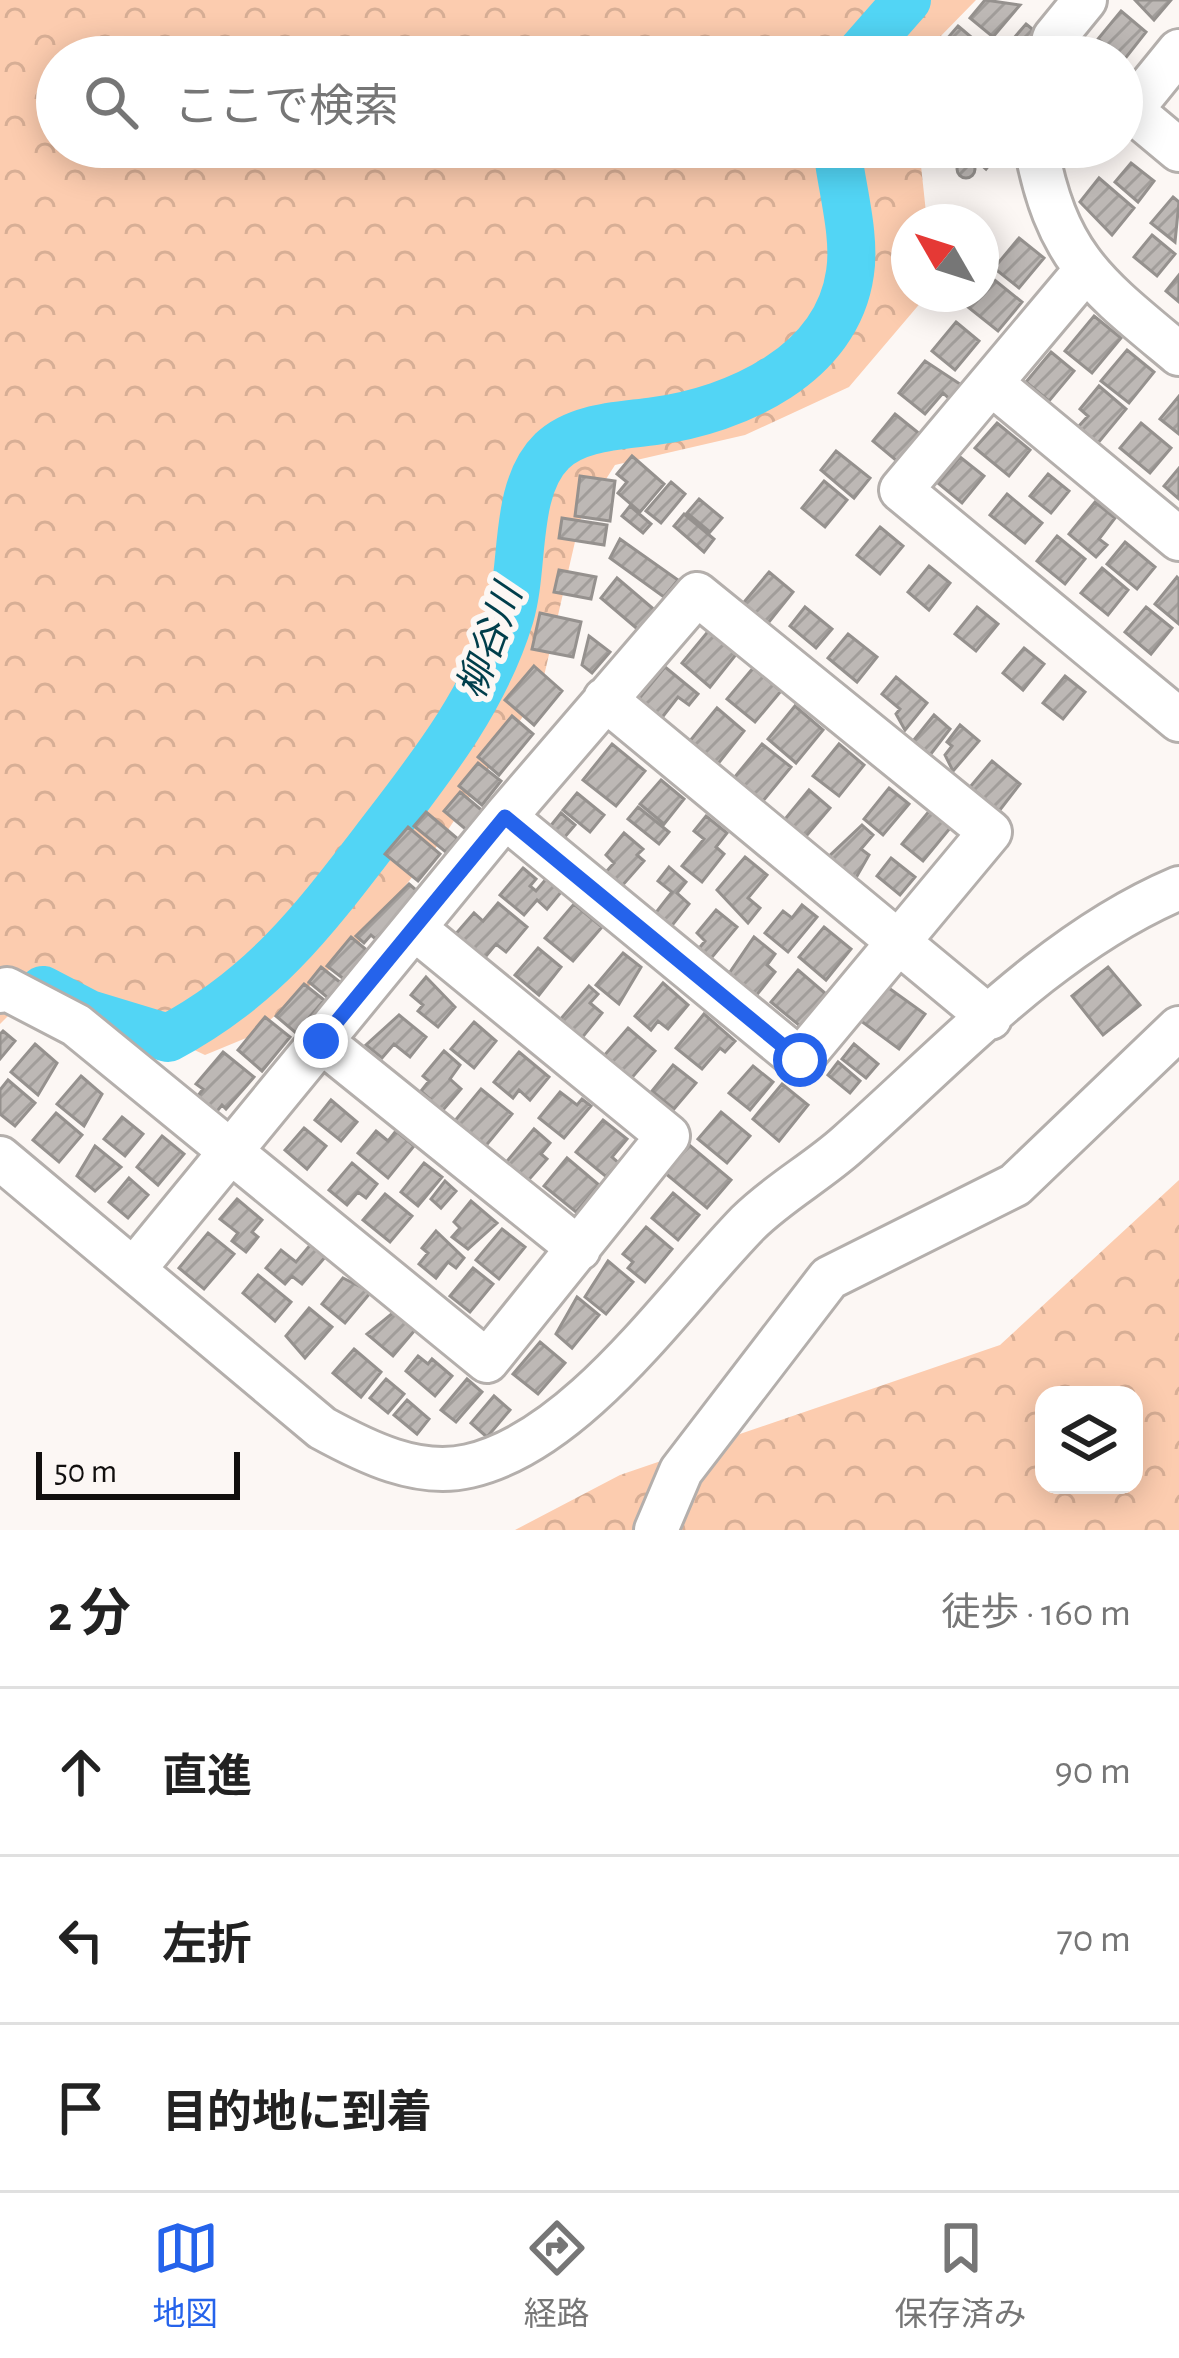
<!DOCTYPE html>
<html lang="ja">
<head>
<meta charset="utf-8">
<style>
  :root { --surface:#fff; --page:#f2f2f2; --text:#222; --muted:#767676; --line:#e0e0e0; --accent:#2563eb }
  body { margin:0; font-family:"Alegreya Sans","Noto Sans JP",sans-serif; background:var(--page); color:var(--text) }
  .controls { position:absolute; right:36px; bottom:36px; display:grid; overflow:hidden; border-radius:24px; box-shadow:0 6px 30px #0003 }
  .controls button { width:108px; height:108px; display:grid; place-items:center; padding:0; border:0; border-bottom:3px solid var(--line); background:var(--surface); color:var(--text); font:60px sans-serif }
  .compass { position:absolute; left:891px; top:204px; width:108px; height:108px; border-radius:50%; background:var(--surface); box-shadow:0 6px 30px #0003; rotate:309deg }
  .scale { position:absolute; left:36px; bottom:30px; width:204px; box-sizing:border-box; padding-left:12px; border:6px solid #110f0e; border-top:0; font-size:33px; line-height:42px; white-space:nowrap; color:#110f0e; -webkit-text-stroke:9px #fcf7f4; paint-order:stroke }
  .stop { position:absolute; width:36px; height:36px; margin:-27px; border:9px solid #2563eb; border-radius:50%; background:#fff }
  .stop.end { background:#2563eb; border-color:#fff; box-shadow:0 3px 12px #0008 }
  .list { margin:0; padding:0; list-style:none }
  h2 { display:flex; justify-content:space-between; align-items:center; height:156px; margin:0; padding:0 48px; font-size:51px }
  h2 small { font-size:39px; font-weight:400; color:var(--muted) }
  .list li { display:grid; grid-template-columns:78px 1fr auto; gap:36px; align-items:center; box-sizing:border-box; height:168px; padding:0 48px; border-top:3px solid var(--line) }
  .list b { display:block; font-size:45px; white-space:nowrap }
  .list em { font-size:39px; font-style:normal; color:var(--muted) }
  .icon { flex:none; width:66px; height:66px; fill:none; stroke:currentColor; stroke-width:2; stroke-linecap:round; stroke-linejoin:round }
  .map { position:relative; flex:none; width:1179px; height:1530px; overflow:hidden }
  .search { position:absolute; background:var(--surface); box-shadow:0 6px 30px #0003; left:36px; right:36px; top:36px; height:132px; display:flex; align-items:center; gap:30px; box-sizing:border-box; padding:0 42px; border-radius:66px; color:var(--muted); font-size:45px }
  .sheet { height:660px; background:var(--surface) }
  nav { display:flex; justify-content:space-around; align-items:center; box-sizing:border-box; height:168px; border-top:3px solid var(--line); background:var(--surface); font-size:33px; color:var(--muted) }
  nav a { display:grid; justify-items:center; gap:6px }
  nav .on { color:var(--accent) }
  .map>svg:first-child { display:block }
  .forest { fill:url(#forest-crowns); fill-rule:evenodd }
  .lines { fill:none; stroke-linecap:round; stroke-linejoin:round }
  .river { stroke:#52d5f5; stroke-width:48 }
  .building { fill:url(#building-hatch); stroke:#95918e; stroke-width:3 }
  .minor-casing { stroke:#b4afac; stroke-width:48 }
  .minor { stroke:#fff; stroke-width:42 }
  .route { stroke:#2563eb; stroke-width:15 }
  .labels { text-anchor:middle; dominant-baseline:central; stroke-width:12; stroke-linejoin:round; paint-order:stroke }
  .water-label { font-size:39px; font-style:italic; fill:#003e4b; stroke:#fcf7f4 }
</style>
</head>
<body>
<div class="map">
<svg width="1179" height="1530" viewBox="0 0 1179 1530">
  <defs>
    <pattern id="forest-crowns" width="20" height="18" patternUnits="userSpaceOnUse" patternTransform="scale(3)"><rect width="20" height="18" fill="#fcccaf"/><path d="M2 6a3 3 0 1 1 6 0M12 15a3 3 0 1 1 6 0" fill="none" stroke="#d7ae95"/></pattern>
    <pattern id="building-hatch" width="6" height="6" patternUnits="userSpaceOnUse" patternTransform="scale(3)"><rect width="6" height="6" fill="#bdb8b5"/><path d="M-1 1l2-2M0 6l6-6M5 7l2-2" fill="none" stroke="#a19d9a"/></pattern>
  </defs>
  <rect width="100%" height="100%" fill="#fcf7f4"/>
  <!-- forest -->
  <path class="forest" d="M0,0H976L936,41L933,57H57V147H919L927,222H909V294H928L849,387L745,435L615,465L580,520L541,689L438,845L356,947L251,1036L205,1055L78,995L8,1016L0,1024Z
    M1179,1180V1530H515L620,1475L1000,1345ZM1044,1395H1134V1485H1044Z"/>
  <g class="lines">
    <!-- river -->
    <path class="river" d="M857,57L907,0
      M43,990L89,1014L168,1038C268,985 319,913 386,826C436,761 486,696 510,616C525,566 513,489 552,451C578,426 621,426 655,421C736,410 837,365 850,273C856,235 841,186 837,147"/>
  </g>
  <!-- building -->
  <path class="building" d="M985,0L1020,5L993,37L970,18Z
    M1135,0H1171L1154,20Z
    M1121,11L1146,32L1124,60L1098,39Z
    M1026,24L1047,41L1033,57H1005L1001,53Z
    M958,26L995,57L933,55Z
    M978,147H1001L1003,148L986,169L971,156Z
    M1076,147H1104L1093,161Z
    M957 169a9 9 0 1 1 18 0a9 9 0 1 1-18 0Z
    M1131,163L1154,181L1138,202L1115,182Z
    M1099,178L1134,208L1112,235L1080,202Z
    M1173,197L1179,202L1175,242L1151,223Z
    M1152,235L1175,254L1157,276L1134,257Z
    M1019,238L1044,258L1019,288L994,268Z
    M1179,275V302L1166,291Z
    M992,278L1022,302L998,331L968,307Z
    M1094,316L1121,338L1092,373L1065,351Z
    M956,322L979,341L955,370L932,351Z
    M1127,350L1154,372L1129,403L1101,381Z
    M1051,352L1074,371L1049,401L1026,382Z
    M925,361L966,388L954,403L943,393L925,414L899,393Z
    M1099,386L1126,409L1098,443L1078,427L1088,416L1080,409Z
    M1179,396V434L1160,419Z
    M895,414L921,435L898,462L873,441Z
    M997,423L1030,450L1009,476L975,448Z
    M1141,423L1171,448L1150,473L1120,448Z
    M836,451L870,478L854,498L821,470Z
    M632,456L664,484L640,512L618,493L627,482L617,474Z
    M960,457L984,476L962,503L938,483Z
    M1179,468V499L1164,486Z
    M1048,474L1069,491L1051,513L1030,496Z
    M580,476L615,481L610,521L575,516Z
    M824,481L847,500L825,527L802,508Z
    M671,482L685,494L661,523L646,511Z
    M1007,494L1042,523L1025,543L990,515Z
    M699,499L722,518L710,532L687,513Z
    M1095,502L1115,518L1099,539L1107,545L1096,557L1069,534Z
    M630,506L651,524L643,533L622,516Z
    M684,514L714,539L704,552L674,526Z
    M562,518L607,525L604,545L559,538Z
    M880,527L903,546L880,574L857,555Z
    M1057,536L1085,559L1065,584L1037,561Z
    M620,539L678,580L664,597L610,558Z
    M1125,542L1155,567L1137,589L1107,564Z
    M929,566L950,583L929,610L908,592Z
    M1102,568L1128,590L1108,615L1081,593Z
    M559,570L596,577L591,599L554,592Z
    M769,572L793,592L765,627L740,607Z
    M1177,577L1179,579V624L1155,604Z
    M617,578L657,612L641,632L601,598Z
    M805,607L832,629L816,648L790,626Z
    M977,607L998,624L976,651L955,634Z
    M1146,607L1172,628L1151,654L1125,632Z
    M540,613L581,622L573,657L532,649Z
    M710,629L738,652L710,687L682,663Z
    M848,634L877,657L857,682L828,658Z
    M589,636L610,652L592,673L582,665Z
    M1024,648L1044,664L1023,690L1003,673Z
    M534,666L562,691L534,725L505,700Z
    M665,667L698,694L689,705L678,697L660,720L637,701Z
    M753,668L781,691L755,722L727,699Z
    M1065,676L1085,692L1063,719L1043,703Z
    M896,677L927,703L905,730L896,714L900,709L882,694Z
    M795,706L823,730L796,763L768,739Z
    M717,708L744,731L717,765L689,742Z
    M934,715L950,729L930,755L913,741Z
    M512,716L533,734L499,775L478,757Z
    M960,725L979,741L953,771L945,755L952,746L947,742Z
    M612,744L645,771L616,806L583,780Z
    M762,744L791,767L758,807L729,784Z
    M839,744L864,765L839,796L813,776Z
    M992,761L1020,784L999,811L970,787Z
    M478,763L501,781L482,805L459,786Z
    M661,780L684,799L664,824L640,804Z
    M889,788L909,804L883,835L864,819Z
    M809,790L830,808L802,841L781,824Z
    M460,792L485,813L469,832L444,811Z
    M577,793L604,815L590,832L563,810Z
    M638,807L669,832L659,844L628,819Z
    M930,810L951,827L923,861L902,844Z
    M426,812L459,840L447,853L414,826Z
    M561,813L575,825L558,845L544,834Z
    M706,816L727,833L716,847L724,854L702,882L682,866L704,839L694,831Z
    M862,825L873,835L861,849L869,855L853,883L825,860Z
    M408,827L440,854L418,881L385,854Z
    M624,833L643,849L637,855L644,861L621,887L605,873L614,863L606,855Z
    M745,857L767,875L748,898L760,908L748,923L717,890Z
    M891,858L915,877L900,895L877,876Z
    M669,867L686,882L677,893L689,904L670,928L654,915L672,892L658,881Z
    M523,868L536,879L530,886L536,891L547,878L562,891L547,909L537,900L524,915L500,895Z
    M409,884L424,897L383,945L371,935L364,943L356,936Z
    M498,903L527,927L506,952L496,944L482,961L453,937L474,913L483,921Z
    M574,904L602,927L573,961L545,938Z
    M802,905L817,917L788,952L765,933L783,911L792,918Z
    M716,910L737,927L708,962L696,952L705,941L697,933Z
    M824,927L851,949L826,980L799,957Z
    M351,937L369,952L345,980L327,966Z
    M754,937L775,954L767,965L775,972L755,997L728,975Z
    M538,948L561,967L539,995L515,975Z
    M623,953L641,967L619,1004L596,985Z
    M321,967L341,983L328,998L309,982Z
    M1108,967L1140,1005L1103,1035L1072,996Z
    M798,970L826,994L800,1026L771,1002Z
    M426,977L455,1007L438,1027L418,1011L423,1005L411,995Z
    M663,983L688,1005L668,1029L658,1021L651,1030L635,1016Z
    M304,984L324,1000L296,1033L276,1016Z
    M589,986L598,994L590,1003L602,1013L581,1039L559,1021Z
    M886,986L925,1014L899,1049L861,1021Z
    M704,1014L735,1041L725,1052L720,1048L702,1069L676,1048Z
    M399,1015L426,1037L410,1057L394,1044L382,1058L366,1045Z
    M265,1017L290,1037L262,1071L238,1050Z
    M474,1022L496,1041L474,1068L451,1049Z
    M628,1028L655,1051L629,1081L602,1058Z
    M3,1031L15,1041L0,1059V1034Z
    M35,1044L57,1063L38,1095L11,1072Z
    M854,1044L878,1064L866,1078L842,1059Z
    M444,1051L460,1065L450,1079L461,1089L438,1116L425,1105L430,1099L421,1091L429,1081L423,1076Z
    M223,1052L254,1077L226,1109L222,1105L214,1115L195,1100L203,1089L196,1084Z
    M519,1052L549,1077L530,1100L519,1090L513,1098L494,1082Z
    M838,1062L860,1081L850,1093L828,1075Z
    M673,1065L696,1083L674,1109L652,1091Z
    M753,1066L773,1082L750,1110L729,1093Z
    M81,1076L102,1094L84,1126L57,1104Z
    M8,1080L35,1103L15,1126L0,1114V1090Z
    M782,1084L808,1105L779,1141L753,1119Z
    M481,1089L512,1114L484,1148L453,1123Z
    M560,1092L577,1105L582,1099L591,1106L564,1138L539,1118Z
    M331,1100L357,1122L341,1141L315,1120Z
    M721,1112L750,1136L727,1163L698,1139Z
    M56,1113L82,1135L59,1162L33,1140Z
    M122,1117L143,1134L125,1156L104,1139Z
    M603,1120L627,1139L612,1157L621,1165L609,1179L576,1152Z
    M304,1128L326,1146L307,1169L285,1150Z
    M534,1129L550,1143L541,1154L547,1159L525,1184L503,1166Z
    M376,1131L388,1141L396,1131L414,1146L388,1178L358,1153Z
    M162,1136L184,1154L158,1185L137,1167Z
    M688,1144L731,1180L707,1208L665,1173Z
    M95,1146L121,1167L95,1191L77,1176Z
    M567,1158L599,1185L576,1212L544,1186Z
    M352,1163L377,1184L366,1198L358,1192L347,1205L329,1190Z
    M424,1163L442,1177L418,1206L401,1192Z
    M129,1178L148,1195L128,1218L109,1202Z
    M445,1181L456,1191L441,1208L431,1199Z
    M673,1193L699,1215L678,1240L652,1218Z
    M385,1194L412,1216L390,1242L363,1220Z
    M237,1199L262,1220L252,1232L258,1237L246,1252L232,1241L238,1233L220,1219Z
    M471,1201L497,1223L468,1249L452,1237L460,1228L454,1222Z
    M646,1227L672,1249L645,1282L628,1268L633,1262L623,1254Z
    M502,1229L525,1247L499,1279L476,1260Z
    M436,1231L464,1258L456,1268L448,1262L436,1278L419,1264L428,1253L422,1248Z
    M208,1233L234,1254L204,1289L179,1268Z
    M311,1244L326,1256L302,1284L292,1276L285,1284L266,1268L281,1250L296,1262Z
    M608,1261L633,1282L606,1314L585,1297Z
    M473,1268L493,1284L470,1312L450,1296Z
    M258,1275L291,1302L275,1321L243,1293Z
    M343,1278L371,1292L345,1323L322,1304Z
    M577,1297L599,1315L572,1348L556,1334Z
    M309,1308L332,1327L305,1358L286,1336Z
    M394,1312L415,1330L393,1356L367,1334Z
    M540,1342L565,1363L538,1394L513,1374Z
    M354,1349L381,1372L361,1397L333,1373Z
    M418,1356L428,1364L432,1359L452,1376L435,1396L406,1371Z
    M386,1379L404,1394L388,1413L370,1398Z
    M467,1379L482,1392L456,1422L441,1410Z
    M494,1396L510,1410L487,1437L471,1423Z
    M407,1400L429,1419L417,1434L394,1415Z"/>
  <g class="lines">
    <defs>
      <path id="minor" d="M1179,51L1131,110L1179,150
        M1049,57L1054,38L1085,0
        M1036,147C1057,258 1095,284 1179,354
        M1085,271L901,490L1179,720
        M992,384L1179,539
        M605,699L990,1018
        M0,991L7,989L76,1025L487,1361L668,1136L414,928
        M321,1041L579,1249
        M0,1158L322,1428C366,1452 418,1478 469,1466C578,1441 673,1300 748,1223C778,1193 817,1172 848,1144C951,1053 1051,942 1179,888
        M135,1268L505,817L697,594L990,832L800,1060L505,817
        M656,1530L681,1471L829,1278L1015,1185L1179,1028"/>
    </defs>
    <!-- minor casing -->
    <use href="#minor" class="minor-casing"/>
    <!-- minor -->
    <use href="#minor" class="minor"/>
  </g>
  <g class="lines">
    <!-- route -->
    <path class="route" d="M321,1041L505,817L800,1060"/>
  </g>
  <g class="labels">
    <!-- water labels -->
    <g class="water-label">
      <text transform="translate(491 642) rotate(-70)">柳谷川</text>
    </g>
  </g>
</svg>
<div class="controls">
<button><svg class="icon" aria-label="layers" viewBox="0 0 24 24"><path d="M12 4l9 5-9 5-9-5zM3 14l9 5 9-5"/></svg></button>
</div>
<svg class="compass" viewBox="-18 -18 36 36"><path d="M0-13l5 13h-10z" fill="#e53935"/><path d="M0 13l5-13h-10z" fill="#767676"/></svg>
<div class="scale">50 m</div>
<div class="stop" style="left:800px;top:1060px"></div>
<div class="stop end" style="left:321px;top:1041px"></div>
<div class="search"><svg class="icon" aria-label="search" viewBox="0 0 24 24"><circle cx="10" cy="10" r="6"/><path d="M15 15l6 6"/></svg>ここで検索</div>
</div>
<section class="sheet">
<h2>2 分<small>徒歩 · 160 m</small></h2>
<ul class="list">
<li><svg class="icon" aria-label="ahead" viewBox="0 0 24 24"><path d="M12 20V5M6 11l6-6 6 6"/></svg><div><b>直進</b></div><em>90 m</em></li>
<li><svg class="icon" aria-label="left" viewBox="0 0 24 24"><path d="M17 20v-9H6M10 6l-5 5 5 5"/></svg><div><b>左折</b></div><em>70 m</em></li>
<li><svg class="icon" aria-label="arrive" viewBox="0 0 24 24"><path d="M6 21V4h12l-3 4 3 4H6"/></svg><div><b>目的地に到着</b></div></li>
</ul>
</section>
<nav>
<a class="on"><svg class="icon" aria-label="map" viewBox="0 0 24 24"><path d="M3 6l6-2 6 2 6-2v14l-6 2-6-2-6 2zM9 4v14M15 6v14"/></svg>地図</a>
<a><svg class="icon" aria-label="directions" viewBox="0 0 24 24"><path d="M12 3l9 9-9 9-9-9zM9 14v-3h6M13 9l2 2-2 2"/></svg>経路</a>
<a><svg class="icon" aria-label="saved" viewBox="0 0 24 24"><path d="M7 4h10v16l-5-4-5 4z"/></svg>保存済み</a>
</nav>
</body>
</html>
